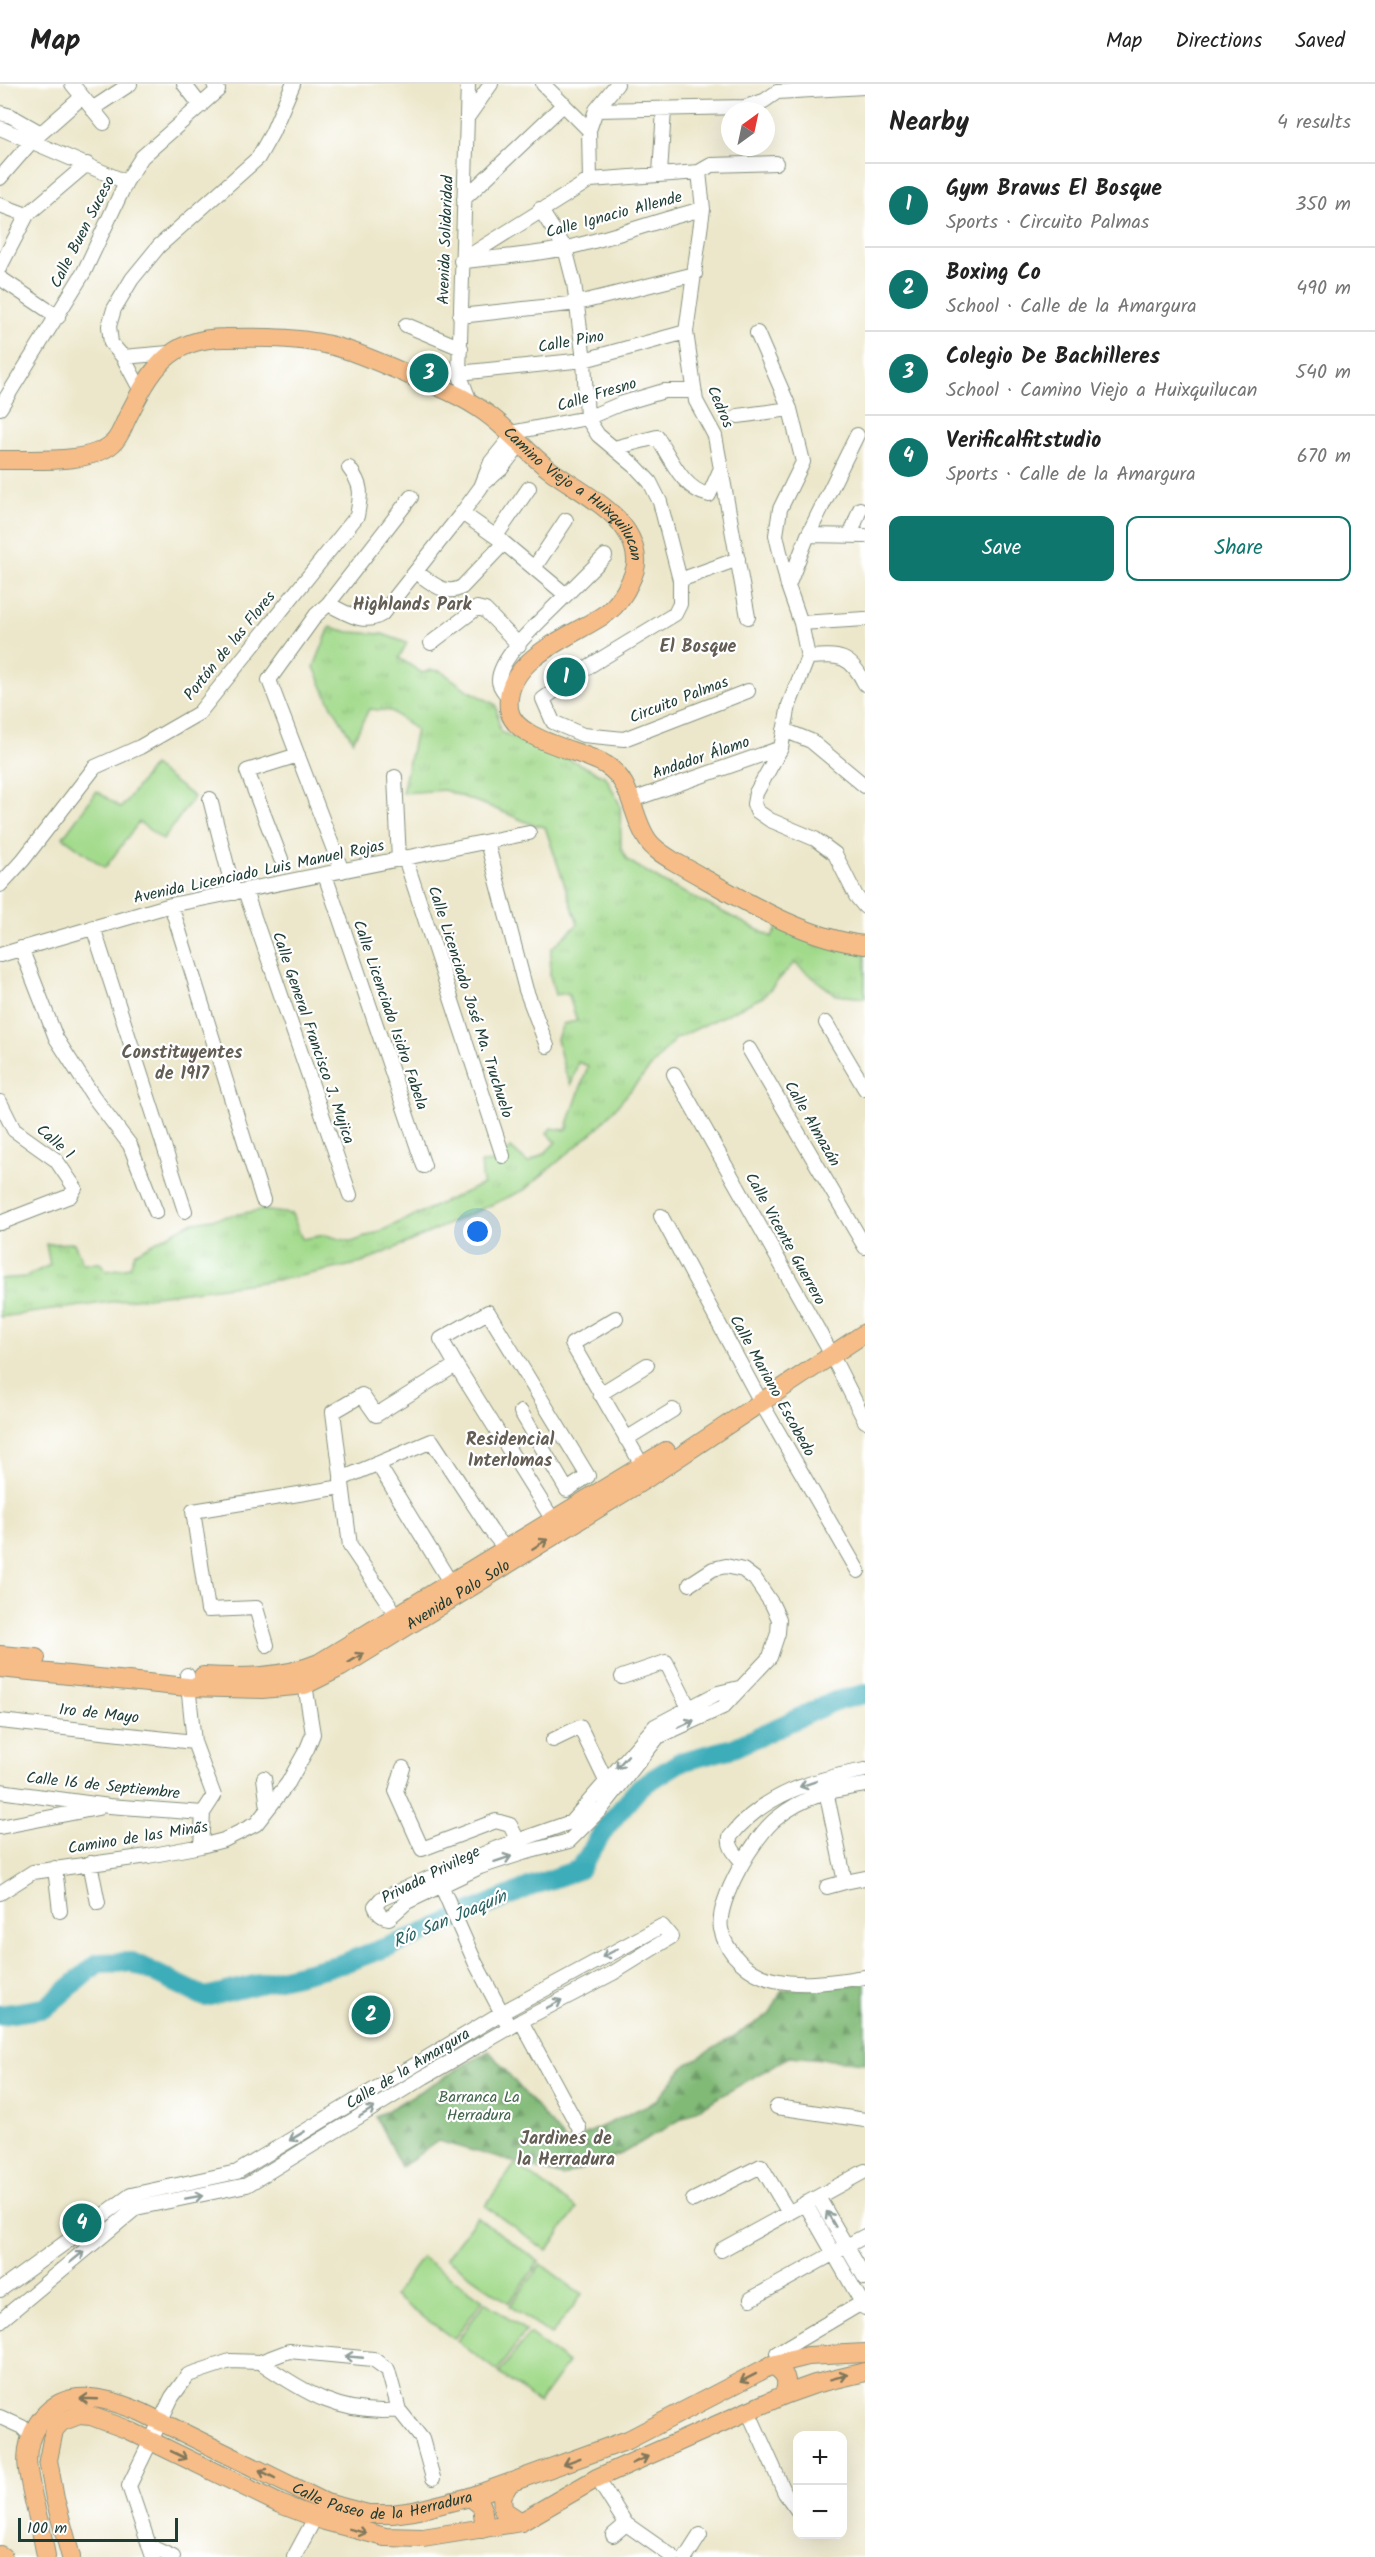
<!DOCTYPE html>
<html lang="en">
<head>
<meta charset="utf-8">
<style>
  :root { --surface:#fff; --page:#f2f2f2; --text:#222; --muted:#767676; --line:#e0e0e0; --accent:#0f766e }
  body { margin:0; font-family:Kalam,sans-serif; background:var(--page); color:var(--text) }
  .controls { position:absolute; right:18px; bottom:18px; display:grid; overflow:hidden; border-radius:12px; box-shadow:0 6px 24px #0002 }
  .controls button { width:54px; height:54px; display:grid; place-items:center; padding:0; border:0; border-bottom:2px solid var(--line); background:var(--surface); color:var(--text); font:30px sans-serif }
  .compass { position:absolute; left:721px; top:18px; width:54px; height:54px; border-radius:50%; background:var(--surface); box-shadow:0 6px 24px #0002; rotate:33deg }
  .scale { position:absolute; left:18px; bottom:15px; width:160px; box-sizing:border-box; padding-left:6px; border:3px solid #1f3d34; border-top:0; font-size:16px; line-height:21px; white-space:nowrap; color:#1f3d34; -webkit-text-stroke:4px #fff; paint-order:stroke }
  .you { position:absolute; left:478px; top:1148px; width:21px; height:21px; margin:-15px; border:4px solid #fff; border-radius:50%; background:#1a73e8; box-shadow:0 0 0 9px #1a73e833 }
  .badge { display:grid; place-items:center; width:39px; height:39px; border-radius:50%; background:var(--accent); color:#fff; font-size:20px; font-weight:700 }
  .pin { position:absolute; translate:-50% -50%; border:3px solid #fff; box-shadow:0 2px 6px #0006 }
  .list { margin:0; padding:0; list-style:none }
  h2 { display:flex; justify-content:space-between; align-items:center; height:78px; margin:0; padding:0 24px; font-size:26px }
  h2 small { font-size:20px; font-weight:400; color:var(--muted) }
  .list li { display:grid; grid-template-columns:39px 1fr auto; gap:18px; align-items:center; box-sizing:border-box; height:84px; padding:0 24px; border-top:2px solid var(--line) }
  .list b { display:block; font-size:22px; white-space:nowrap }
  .list p { margin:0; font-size:20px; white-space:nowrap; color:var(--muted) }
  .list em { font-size:20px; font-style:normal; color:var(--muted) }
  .actions { display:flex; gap:12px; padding:18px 24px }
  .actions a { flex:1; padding:14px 0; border:2px solid var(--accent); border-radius:12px; text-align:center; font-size:21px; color:var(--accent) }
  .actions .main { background:var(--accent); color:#fff }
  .map { position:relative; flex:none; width:865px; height:2473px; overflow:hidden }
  header { display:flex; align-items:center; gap:36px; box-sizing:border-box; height:84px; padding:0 30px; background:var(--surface); border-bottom:2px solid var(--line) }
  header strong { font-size:28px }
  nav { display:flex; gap:33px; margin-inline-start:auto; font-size:21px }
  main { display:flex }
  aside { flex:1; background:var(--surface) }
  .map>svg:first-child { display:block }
  .grass { fill:url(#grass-tufts); stroke:#608c60; stroke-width:1.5 }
  .forest { fill:url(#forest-firs); stroke:#507c56; stroke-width:1.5 }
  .garden { fill:#a2da8b; stroke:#608c60; stroke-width:1.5 }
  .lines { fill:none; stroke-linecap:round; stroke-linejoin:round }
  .river { stroke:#3dadba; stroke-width:20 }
  .minor-casing { stroke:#86927f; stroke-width:16 }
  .major-casing { stroke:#86927f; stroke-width:20 }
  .minor { stroke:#fff; stroke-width:14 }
  .major { stroke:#f7bd88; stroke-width:18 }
  .oneway { stroke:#80775a }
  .oneway2 { stroke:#8f9e9a }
  .labels { text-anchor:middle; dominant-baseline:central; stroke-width:4.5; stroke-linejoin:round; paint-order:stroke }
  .street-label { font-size:16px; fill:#1f3d34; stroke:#fff }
  .park-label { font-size:16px; fill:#40644a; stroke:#fff }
  .neighbourhood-label { font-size:18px; font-weight:bold; fill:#635d54; stroke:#fff }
  .water-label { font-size:18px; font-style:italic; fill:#2a6463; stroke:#fff }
</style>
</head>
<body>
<header>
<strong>Map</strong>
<nav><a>Map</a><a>Directions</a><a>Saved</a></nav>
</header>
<main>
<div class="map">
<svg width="865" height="2473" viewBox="0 0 865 2473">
  <defs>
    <pattern id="grass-tufts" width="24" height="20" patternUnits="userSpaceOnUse" patternTransform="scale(1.5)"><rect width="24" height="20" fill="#a2da8b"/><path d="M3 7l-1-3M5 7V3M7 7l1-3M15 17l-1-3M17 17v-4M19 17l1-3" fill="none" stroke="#8bbc79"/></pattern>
    <pattern id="forest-firs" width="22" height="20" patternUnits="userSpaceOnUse" patternTransform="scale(1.5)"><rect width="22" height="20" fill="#81ba77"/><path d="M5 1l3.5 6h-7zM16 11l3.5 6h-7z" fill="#699862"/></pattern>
  </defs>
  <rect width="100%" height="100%" fill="#fff"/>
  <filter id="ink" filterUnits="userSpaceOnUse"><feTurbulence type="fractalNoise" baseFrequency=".0167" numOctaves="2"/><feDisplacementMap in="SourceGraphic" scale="12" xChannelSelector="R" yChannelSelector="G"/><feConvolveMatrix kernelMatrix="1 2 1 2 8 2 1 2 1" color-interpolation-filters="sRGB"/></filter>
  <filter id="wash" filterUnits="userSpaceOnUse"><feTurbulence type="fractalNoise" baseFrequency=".008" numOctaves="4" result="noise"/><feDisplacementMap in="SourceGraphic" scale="24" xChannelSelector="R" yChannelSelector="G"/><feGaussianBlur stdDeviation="1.35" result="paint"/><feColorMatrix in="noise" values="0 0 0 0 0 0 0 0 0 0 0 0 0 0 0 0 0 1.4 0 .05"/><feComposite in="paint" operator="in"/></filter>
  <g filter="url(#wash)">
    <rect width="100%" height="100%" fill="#ece7ca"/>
    <!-- grass -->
    <path class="grass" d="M330,543L349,548L382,550L407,559L399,574L422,589L431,586L441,587L466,605L496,621L500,648L563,672L606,693L620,721L621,764L627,776L665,799L772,853L781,839L865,864V914L836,911L794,879L763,913L675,955L598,1044L524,1106L362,1179L290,1194L0,1233V1195L25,1193L50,1181L46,1160L74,1159L83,1179H100L107,1187L130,1183L135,1169L190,1139L261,1126L292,1130L302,1155L325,1151L352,1158L381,1147L483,1100L481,1079L497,1078L511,1064L528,1079L545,1069L556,1058L547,1049L551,1044L566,1046L588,982L578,978L571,1001L564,985L557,955L563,940L577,937L568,909L555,911L550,891L551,865L578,840L545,743L531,740L491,723L444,706L402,709L416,646L391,627L369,625L353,657L329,617L314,583Z"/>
    <!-- forest -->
    <path class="forest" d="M865,1899V1979L790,1972L621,2070L563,2092L438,2057L401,2083L376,2033L489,1967L567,2059L656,2017L686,1981L769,1931L782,1906Z"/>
    <!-- garden -->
    <path class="garden" d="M153,682L194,713L163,756L139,738L105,784L63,753L97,707L121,724Z
      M515,2080L577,2125L547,2167L485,2122Z
      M477,2133L539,2178L509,2219L446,2174Z
      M422,2173L483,2216L454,2255L394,2212Z
      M541,2180L582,2211L551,2251L510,2222Z
      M485,2218L526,2247L497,2287L457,2257Z
      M529,2250L568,2279L539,2319L499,2289Z"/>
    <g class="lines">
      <!-- river -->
      <path class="river" d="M0,1931L45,1924L98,1879L132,1878L205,1913L341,1880L417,1852L529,1803L580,1785L606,1743L640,1703L680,1678L733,1664L835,1617L865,1610"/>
    </g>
  </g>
  <g filter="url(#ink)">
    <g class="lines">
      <defs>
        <path id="minor" d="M72,0L104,39
          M184,0L201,22
          M468,0L459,289L470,318
          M543,0L589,46
          M92,25L130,0
          M596,26L745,23L764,17L777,8L864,3
          M0,29L11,32L41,49
          M467,34L491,0
          M0,44L126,98
          M699,88L703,125L686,248L696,317L715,352L748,533
          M660,90L664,25
          M0,94L32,57L82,13
          M590,96L589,46L596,26L617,0
          M464,115L564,20
          M0,121L27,131
          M540,125L565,164L574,199L584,276L587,334L598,351L635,382L650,398L660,418L680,496V520L675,530L591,581L543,615L553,638L583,651L624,655L748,607
          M461,177L590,96L699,88L711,81L776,79
          M466,177C499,173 533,171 566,164C613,154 657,136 703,125
          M0,183L27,131L87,80
          M0,194L58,233
          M460,232L578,219L695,190
          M406,241L461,264
          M757,249L790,325L803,378L780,425L776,451L788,502L801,539L808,573L789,621L781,664L756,709L754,720L757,727L770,736L815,755L835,770L856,812L865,823
          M123,273L169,269
          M459,289L584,276L686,248
          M141,307L123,273L111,259L109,242L114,225L132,195L159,162L258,74L272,49L293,0
          M0,324L84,188L126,98L142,73L218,6L214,0
          M738,332L790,325
          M510,349L587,334L620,320L664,307H694
          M614,364L657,353C670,373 683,406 709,411L721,384
          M482,401L501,385L520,360
          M462,429L502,457
          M851,450L860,425
          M808,451L865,452
          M496,452L529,404
          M534,484L566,436
          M416,488C431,498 445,513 462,503L504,459L566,511C549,529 498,572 499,597C499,603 505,608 508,613
          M680,496L738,475
          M788,502L808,451L857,351
          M566,511L605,472
          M328,520L411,413
          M801,539L865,535
          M431,559L477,524L485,526L519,561
          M808,573C839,571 850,570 865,600
          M784,646L811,657L865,702
          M395,693L399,776
          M210,715L234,809
          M632,716L781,664
          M487,758L526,906L547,962
          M405,774L503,1072
          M281,775L247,687L298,671
          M342,787L269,596L316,531L328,520C347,529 363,542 382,530L462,429L481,403L491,378L512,352
          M325,791L424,1082
          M0,801L23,776L95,683L140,663L199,629L357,432C361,410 363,402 349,384
          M245,807L350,1111
          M171,821L263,1116
          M93,843L185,1127
          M21,864L56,954L93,1012L130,1061L156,1128
          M0,871L171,821L529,749
          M826,939L865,1005
          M749,965L865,1163
          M674,990L827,1262L865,1337
          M0,1018L14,1046L56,1076L75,1104L70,1112L0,1139
          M661,1132L762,1320L858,1487
          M616,1234L572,1260L646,1388
          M456,1281L553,1436
          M600,1310L647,1281
          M626,1355L673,1326
          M378,1380L450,1498
          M341,1395L432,1357L491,1447L505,1464
          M690,1500L713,1485L726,1482L743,1486L755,1495L772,1520L779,1535L778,1549L770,1573L723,1623L658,1653L602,1724L569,1757L523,1769L480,1783L407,1818L389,1834C381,1833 378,1829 375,1822L381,1815L497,1764L571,1738L655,1642L718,1609L739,1604
          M397,1532L350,1462L333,1328L362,1311L376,1331L456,1281L441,1255L488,1228L588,1392L567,1406L521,1328
          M267,1561L256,1524L208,1526L193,1427L342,1403
          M187,1591L194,1658L214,1712L203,1729L201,1762
          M622,1593L666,1578L689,1624
          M0,1637L194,1658
          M553,1656L580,1643L606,1697
          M403,1684L396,1707L422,1765L496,1737L510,1741L518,1757
          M264,1694L268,1724
          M865,1701C832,1706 804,1712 777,1734C755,1751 716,1817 721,1845C726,1870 750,1891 774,1896C804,1903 835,1897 865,1893
          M0,1707L109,1722L203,1729
          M826,1707L845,1798L865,1794
          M0,1743L98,1724
          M742,1778C736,1770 728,1763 730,1753C763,1710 815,1695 865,1686
          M90,1779L98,1819
          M55,1784L60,1827
          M436,1796L441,1801L475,1878L506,1937
          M827,1803L845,1798
          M0,1809L33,1788L148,1772L201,1762L224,1756L256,1740L288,1699L307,1665L313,1650L304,1594
          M521,1937L579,2044
          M777,2023L865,2036
          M818,2113L865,2194
          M693,2116L761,2082L789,2129
          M805,2119L865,2224
          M721,2166L865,2087
          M0,2206L131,2111L237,2088L503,1928L662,1842L671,1853L613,1889L521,1937L424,1993L247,2101L136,2124L0,2237
          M751,2215L865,2152
          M777,2269L865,2217
          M260,2278C305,2309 342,2332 399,2326
          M748,2327L785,2409L798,2427
          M0,2333L22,2343L30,2351
          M597,2394L626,2440L673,2473
          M613,2451L626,2440
          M149,2462L173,2473
          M153,2473L129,2402L172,2313L188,2291L230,2277L260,2278L289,2267L373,2275L388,2286L399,2326L422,2355L433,2394
          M294,2473L315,2434
          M686,2473L700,2451"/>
        <g id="major">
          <path id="s1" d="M0,376C32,375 89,381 113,359C120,353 124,340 128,332C151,287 168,254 225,254C264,253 309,253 347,266C368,273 388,282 409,291C436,301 463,312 486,329C509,345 527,369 550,386C581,409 633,431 636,475C637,483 633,492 630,498C625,509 618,520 608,528C576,552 503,573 509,625C513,657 583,666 606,681C633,698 631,731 647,755C653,765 665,772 675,778C732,809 799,854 865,861"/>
          <path d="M0,1571L36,1574"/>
          <path id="s2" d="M0,1584L187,1603L262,1605L305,1601L341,1583L649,1393L865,1249"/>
          <path d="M203,1592C241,1594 284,1594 319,1579L666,1367"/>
          <path d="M772,2281C786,2289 789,2296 784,2311"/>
          <path d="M509,2400L502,2412L503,2426L521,2438"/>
          <path d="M470,2413L482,2422L484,2437L482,2445"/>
          <path d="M0,2471L3,2473"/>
          <path id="s3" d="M46,2473C42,2444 32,2416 28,2386C23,2354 43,2318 78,2314C100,2312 121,2320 141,2328L326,2419L368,2430H392L414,2427L470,2413L628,2356L772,2281L808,2272L865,2269"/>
          <path d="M71,2473L55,2415L48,2376L54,2346L61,2338L79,2331L91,2332L126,2345L280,2420L325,2437L385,2453L423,2454L521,2438L597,2394L784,2311L815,2300L865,2288"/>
        </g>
      </defs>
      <!-- minor casing -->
      <use href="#minor" class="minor-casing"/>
      <!-- major casing -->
      <use href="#major" class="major-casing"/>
      <!-- minor -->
      <use href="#minor" class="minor"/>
      <!-- major -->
      <use href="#major" class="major"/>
    </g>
    <!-- one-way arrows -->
    <defs><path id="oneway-shaft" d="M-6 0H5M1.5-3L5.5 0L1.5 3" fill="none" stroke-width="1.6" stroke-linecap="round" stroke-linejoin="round" transform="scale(1.5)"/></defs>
    <g class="oneway">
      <use href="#oneway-shaft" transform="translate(540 1460) rotate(-32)"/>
      <use href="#oneway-shaft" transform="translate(356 1574) rotate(-32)"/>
      <use href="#oneway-shaft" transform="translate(839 2293) rotate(-15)"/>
      <use href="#oneway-shaft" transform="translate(748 2294) rotate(153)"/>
      <use href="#oneway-shaft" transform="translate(89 2315) rotate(-178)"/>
      <use href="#oneway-shaft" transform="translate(179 2371) rotate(26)"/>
      <use href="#oneway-shaft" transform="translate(640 2376) rotate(-24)"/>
      <use href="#oneway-shaft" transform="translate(572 2377) rotate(159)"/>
      <use href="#oneway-shaft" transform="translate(267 2390) rotate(-153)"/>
      <use href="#oneway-shaft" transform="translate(358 2447) rotate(14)"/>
    </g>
    <g class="oneway2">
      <use href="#oneway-shaft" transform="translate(686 1640) rotate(-25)"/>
      <use href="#oneway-shaft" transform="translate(622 1678) rotate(132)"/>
      <use href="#oneway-shaft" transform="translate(808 1700) rotate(161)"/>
      <use href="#oneway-shaft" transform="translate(503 1775) rotate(-18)"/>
      <use href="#oneway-shaft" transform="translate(610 1869) rotate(152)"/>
      <use href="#oneway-shaft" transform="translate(554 1920) rotate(-28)"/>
      <use href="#oneway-shaft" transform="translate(367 2028) rotate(-32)"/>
      <use href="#oneway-shaft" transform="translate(297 2052) rotate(149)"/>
      <use href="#oneway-shaft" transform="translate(194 2113) rotate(-10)"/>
      <use href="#oneway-shaft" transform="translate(831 2135) rotate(-120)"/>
      <use href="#oneway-shaft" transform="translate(77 2173) rotate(-39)"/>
      <use href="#oneway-shaft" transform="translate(354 2273) rotate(-175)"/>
    </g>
  </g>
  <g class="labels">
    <!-- street labels -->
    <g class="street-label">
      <text transform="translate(614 131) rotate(-15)">Calle Ignacio Allende</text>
      <text transform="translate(83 148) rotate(-63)">Calle Buen Suceso</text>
      <text transform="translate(446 156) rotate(-88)">Avenida Solidaridad</text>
      <text transform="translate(571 258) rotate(-10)">Calle Pino</text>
      <text transform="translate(597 311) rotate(-17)">Calle Fresno</text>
      <text transform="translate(720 323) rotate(67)">Cedros</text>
      <text stroke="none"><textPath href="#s1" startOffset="678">Camino Viejo a Huixquilucan</textPath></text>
      <text transform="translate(230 562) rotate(-51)">Portón de las Flores</text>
      <text transform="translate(679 616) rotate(-21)">Circuito Palmas</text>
      <text transform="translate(701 674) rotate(-19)">Andador Álamo</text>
      <text transform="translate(259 788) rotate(-12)">Avenida Licenciado Luis Manuel Rojas</text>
      <text transform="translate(470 918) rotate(72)">Calle Licenciado José Ma. Truchuelo</text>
      <text transform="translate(390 931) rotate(71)">Calle Licenciado Isidro Fabela</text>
      <text transform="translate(313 954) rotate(71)">Calle General Francisco J. Mujica</text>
      <text transform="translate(812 1040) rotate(60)">Calle Almazán</text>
      <text transform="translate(55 1058) rotate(41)">Calle 1</text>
      <text transform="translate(785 1155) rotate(61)">Calle Vicente Guerrero</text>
      <text transform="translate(772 1302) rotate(61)">Calle Mariano Escobedo</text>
      <text stroke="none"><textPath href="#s2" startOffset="484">Avenida Palo Solo</textPath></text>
      <text transform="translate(99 1630) rotate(6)">1ro de Mayo</text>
      <text transform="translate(103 1702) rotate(6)">Calle 16 de Septiembre</text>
      <text transform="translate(138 1754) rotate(-9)">Camino de las Minãs</text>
      <text transform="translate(431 1791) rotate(-27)">Privada Privilege</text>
      <text transform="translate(408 1985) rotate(-31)">Calle de la Amargura</text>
      <text stroke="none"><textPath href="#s3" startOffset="514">Calle Paseo de la Herradura</textPath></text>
    </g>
    <!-- park labels -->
    <g class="park-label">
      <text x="479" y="2013">Barranca La<tspan x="479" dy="18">Herradura</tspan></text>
    </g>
    <!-- neighbourhood labels -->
    <g class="neighbourhood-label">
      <text x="412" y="521">Highlands Park</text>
      <text x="698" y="563">El Bosque</text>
      <text x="182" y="969">Constituyentes<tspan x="182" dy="21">de 1917</tspan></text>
      <text x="510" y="1356">Residencial<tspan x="510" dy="21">Interlomas</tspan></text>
      <text x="566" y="2055">Jardines de<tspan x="566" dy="21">la Herradura</tspan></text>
    </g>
    <!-- water labels -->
    <g class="water-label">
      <text transform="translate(450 1836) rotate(-23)">Río San Joaquín</text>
    </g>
  </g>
</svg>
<div class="controls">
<button>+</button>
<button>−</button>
</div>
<svg class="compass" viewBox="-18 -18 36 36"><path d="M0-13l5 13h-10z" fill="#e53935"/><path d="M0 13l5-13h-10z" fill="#767676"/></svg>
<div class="scale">100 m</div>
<div class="you"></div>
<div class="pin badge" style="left:566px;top:593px">1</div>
<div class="pin badge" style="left:371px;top:1931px">2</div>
<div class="pin badge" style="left:429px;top:289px">3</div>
<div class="pin badge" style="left:82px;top:2139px">4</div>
</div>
<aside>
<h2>Nearby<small>4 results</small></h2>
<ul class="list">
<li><span class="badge">1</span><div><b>Gym Bravus El Bosque</b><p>Sports · Circuito Palmas</p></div><em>350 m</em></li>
<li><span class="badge">2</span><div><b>Boxing Co</b><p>School · Calle de la Amargura</p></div><em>490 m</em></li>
<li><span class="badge">3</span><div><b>Colegio De Bachilleres</b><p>School · Camino Viejo a Huixquilucan</p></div><em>540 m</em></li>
<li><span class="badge">4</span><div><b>Verificalfitstudio</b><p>Sports · Calle de la Amargura</p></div><em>670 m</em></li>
</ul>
<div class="actions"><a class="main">Save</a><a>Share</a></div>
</aside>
</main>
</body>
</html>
